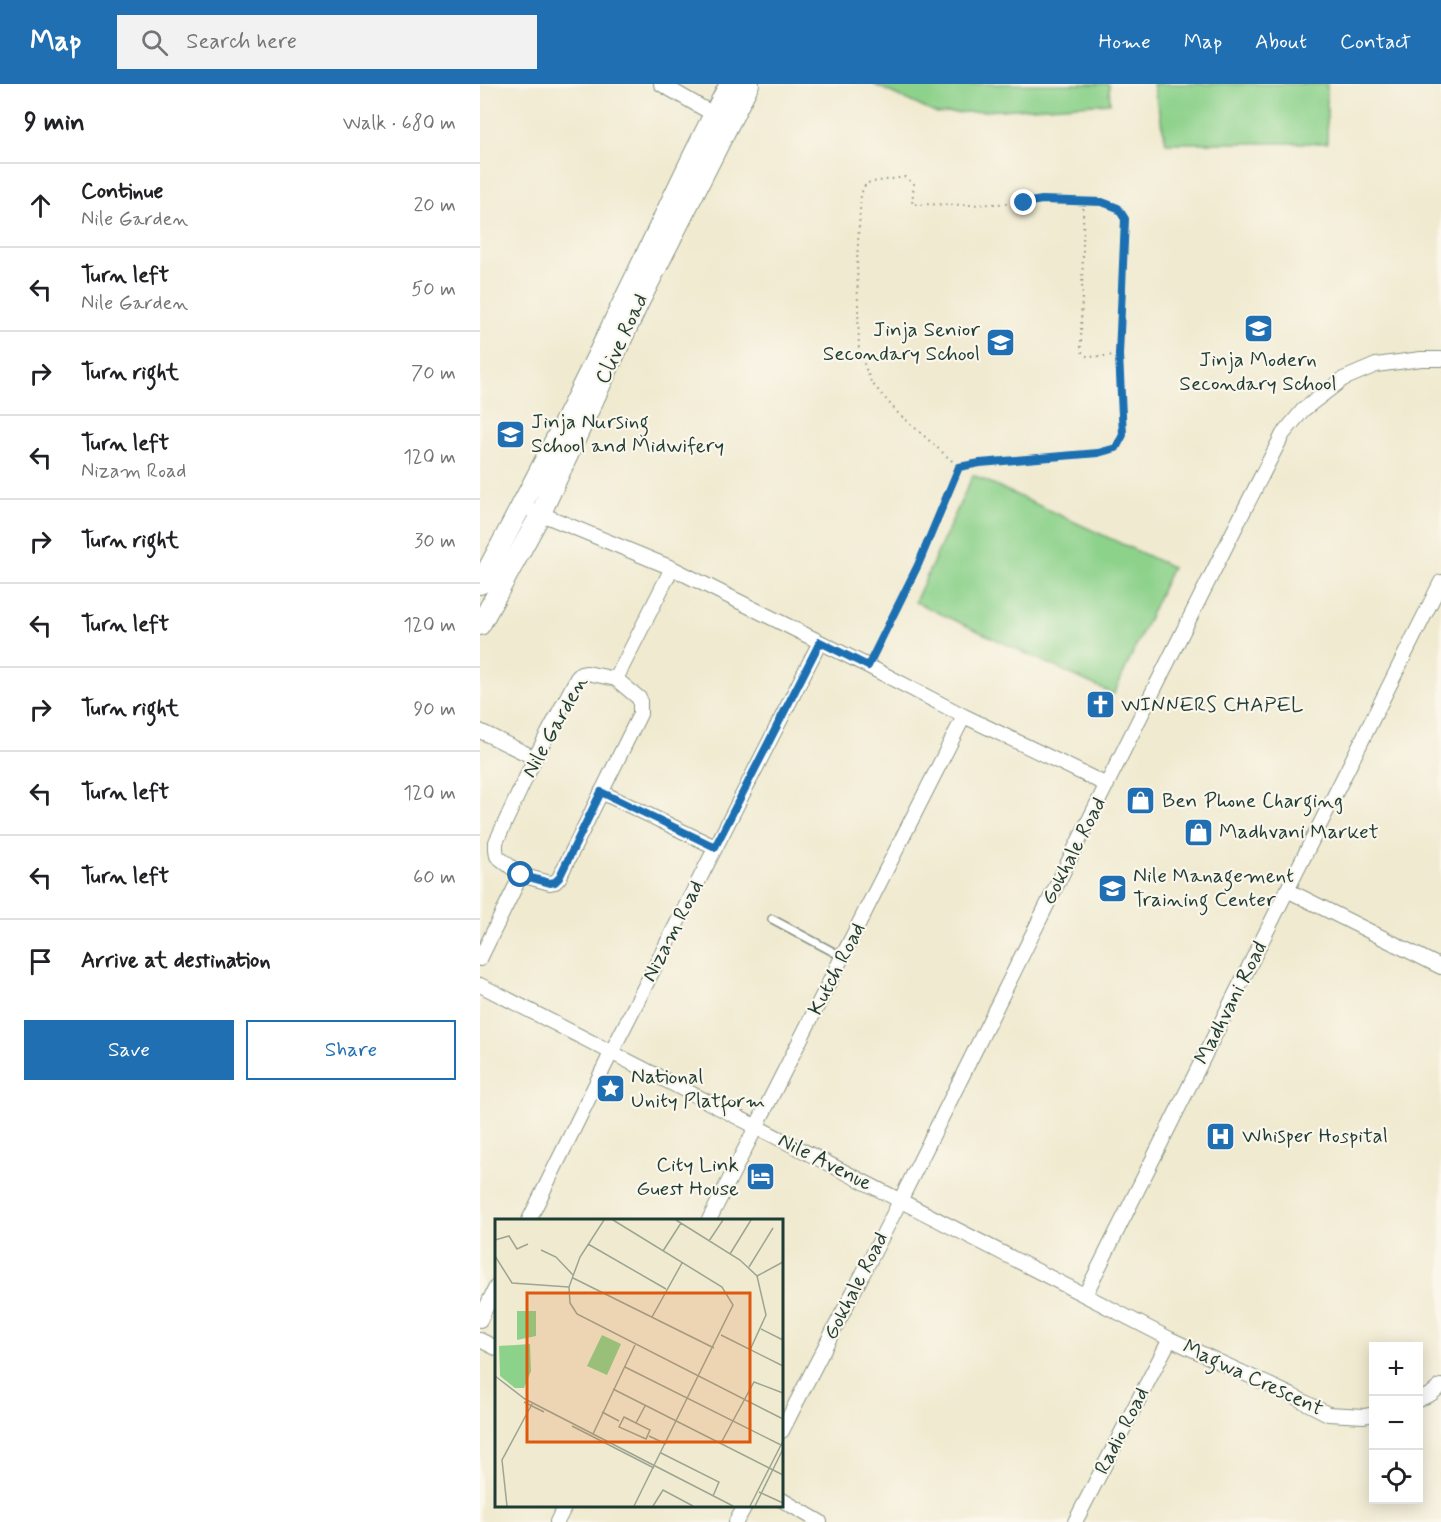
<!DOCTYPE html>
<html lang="en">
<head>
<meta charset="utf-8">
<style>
  :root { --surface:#fff; --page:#f2f2f2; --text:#202124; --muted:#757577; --line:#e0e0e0; --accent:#1f6fb2 }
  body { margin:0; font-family:Mynerve,sans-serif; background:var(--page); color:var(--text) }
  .controls { position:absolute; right:18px; bottom:18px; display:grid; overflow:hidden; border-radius:0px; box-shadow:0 3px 15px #0003 }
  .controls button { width:54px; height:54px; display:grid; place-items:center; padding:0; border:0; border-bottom:2px solid var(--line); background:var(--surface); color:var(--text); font:30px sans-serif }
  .stop { position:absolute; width:18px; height:18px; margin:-14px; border:4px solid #1f6fb2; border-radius:50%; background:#fff }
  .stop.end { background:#1f6fb2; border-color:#fff; box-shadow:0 2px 6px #0008 }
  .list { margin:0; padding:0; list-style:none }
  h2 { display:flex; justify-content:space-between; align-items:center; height:78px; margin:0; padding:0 24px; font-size:26px }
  h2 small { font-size:20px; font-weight:400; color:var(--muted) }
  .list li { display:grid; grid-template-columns:39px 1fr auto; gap:18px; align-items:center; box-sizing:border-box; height:84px; padding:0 24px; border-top:2px solid var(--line) }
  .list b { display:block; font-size:22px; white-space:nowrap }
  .list p { margin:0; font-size:20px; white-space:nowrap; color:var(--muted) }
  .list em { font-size:20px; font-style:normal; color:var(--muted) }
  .actions { display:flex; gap:12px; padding:18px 24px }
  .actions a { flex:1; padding:14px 0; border:2px solid var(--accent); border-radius:0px; text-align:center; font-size:21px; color:var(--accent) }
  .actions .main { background:var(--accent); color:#fff }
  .icon { flex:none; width:33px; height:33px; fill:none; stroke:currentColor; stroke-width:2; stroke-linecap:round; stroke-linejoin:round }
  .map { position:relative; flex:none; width:961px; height:1438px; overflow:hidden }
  header { display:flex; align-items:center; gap:36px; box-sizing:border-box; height:84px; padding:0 30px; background:var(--accent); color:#fff }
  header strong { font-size:28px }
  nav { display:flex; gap:33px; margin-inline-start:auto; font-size:21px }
  .search { width:420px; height:54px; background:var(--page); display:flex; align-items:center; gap:15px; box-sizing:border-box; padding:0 21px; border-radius:0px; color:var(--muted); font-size:22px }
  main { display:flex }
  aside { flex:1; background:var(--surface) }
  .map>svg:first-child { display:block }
  .green { fill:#8dd28b; stroke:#568860; stroke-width:1.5 }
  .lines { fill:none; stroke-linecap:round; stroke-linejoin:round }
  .lane-casing { stroke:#889482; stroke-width:10 }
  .street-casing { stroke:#889482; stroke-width:16 }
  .secondary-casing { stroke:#889482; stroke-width:22 }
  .path { stroke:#889482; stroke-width:2; stroke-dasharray:1.5 4.5; stroke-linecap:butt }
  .lane { stroke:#fff; stroke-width:7 }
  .street { stroke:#fff; stroke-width:14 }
  .secondary { stroke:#fff; stroke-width:20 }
  .route { stroke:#1f6fb2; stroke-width:8 }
  .labels { text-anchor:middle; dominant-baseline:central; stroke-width:4.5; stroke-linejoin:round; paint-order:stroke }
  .poi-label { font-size:21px; fill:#1f3d34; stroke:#fbf7ec; text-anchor:start }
  .street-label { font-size:21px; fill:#1f3d34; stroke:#fbf7ec }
  .inset-road { fill:none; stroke:#9ca592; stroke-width:1.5 }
  .view { fill:#de580e; fill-opacity:0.15; stroke:#de580e; stroke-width:3 }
  .inset-edge { fill:none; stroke:#1f3d34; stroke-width:3 }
</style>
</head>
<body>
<header>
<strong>Map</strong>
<div class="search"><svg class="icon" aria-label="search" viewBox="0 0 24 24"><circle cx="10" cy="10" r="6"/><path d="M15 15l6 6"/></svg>Search here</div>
<nav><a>Home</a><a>Map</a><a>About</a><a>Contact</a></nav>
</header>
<main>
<aside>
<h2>9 min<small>Walk · 680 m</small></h2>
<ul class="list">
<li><svg class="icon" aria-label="ahead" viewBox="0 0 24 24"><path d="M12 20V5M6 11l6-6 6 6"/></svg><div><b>Continue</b><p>Nile Garden</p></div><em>20 m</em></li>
<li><svg class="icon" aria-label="left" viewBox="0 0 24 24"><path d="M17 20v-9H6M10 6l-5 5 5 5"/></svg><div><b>Turn left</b><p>Nile Garden</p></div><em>50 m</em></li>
<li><svg class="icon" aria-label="right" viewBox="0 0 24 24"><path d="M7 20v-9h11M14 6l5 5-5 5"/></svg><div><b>Turn right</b></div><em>70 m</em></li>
<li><svg class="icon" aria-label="left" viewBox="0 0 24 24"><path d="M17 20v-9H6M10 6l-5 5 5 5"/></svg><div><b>Turn left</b><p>Nizam Road</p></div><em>120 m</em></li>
<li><svg class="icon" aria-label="right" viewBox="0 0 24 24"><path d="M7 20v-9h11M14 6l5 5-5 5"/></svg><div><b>Turn right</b></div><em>30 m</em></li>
<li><svg class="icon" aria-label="left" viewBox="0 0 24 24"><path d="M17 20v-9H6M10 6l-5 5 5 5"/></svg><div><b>Turn left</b></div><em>120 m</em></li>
<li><svg class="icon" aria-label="right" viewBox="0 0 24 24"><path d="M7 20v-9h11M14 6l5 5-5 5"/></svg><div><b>Turn right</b></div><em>90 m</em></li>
<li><svg class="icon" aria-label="left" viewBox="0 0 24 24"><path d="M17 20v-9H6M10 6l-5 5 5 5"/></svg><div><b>Turn left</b></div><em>120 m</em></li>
<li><svg class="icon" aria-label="left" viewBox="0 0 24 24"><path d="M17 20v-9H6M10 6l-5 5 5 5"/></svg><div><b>Turn left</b></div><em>60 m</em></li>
<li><svg class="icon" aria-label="arrive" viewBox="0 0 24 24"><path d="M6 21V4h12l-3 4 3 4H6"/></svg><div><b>Arrive at destination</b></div></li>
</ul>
<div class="actions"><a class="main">Save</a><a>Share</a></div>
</aside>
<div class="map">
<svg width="961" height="1438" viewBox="0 0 961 1438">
  <rect width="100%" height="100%" fill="#fbf7ec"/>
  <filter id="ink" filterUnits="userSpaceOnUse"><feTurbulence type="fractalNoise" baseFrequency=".0167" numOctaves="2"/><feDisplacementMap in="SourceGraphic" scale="12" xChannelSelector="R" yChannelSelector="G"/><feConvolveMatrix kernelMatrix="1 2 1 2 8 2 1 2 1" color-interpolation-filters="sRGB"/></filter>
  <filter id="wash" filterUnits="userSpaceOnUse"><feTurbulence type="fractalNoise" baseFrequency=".008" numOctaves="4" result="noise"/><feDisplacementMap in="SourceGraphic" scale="24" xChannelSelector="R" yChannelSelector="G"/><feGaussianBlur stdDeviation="1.35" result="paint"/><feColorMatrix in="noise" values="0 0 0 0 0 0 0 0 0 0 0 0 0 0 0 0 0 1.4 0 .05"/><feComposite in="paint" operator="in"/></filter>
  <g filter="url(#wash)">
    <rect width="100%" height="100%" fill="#f0ead0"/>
    <!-- green -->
    <path class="green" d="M393,0H629L630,19L457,30Z
      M673,0H847V59H686Z
      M493,391L692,483L634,610L435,518Z"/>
  </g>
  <g filter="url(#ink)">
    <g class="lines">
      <defs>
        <path id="lane" d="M292,835L363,873"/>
        <path id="street" d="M181,0L240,34
          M42,422L192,484L388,582L484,632L627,701
          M107,589L136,595L160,615V630L79,794L75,798L70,799L41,791L17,772L16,765V758L55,674L97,594L101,590Z
          M136,595L192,484
          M0,647L55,674
          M121,708L235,763
          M807,806L961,883
          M0,875L41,791
          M0,901L690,1255L811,1311L848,1330L884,1332L894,1330
          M49,1136L131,969L340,558
          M229,1136L484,632
          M605,1211L961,498
          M0,1236L16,1203
          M0,1256L16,1264
          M938,1316L951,1310L961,1302
          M302,1347C341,1269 383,1191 422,1113C549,859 673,603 803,350L823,326L863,295L896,281L941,275H961
          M302,1416L340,1438
          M77,1438L85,1422
          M256,1438L265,1422
          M595,1438L690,1255"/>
        <path id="secondary" d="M0,500C51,405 100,309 146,212C181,141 212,69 250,0
          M0,541L60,431L158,220L269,0"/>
      </defs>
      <!-- lane casing -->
      <use href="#lane" class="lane-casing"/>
      <!-- street casing -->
      <use href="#street" class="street-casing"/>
      <!-- secondary casing -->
      <use href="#secondary" class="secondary-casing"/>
      <!-- path -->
      <path class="path" d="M603,118C604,168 601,218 601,267L608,273L639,271
        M393,571L438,481L479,383L417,328L391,298L379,267L377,176L381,110L386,99L425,93L434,100L432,120L489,121L544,119L562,115L622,119L638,124L645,135L639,271L643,351L636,364L618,369L500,379L479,383"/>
      <!-- lane -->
      <use href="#lane" class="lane"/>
      <!-- street -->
      <use href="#street" class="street"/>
      <!-- secondary -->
      <use href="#secondary" class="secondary"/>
    </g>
  </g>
  <g class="lines" filter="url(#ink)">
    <!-- route -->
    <path class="route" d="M41,791L70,799L75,798L79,794L121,708L235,763L340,558L388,582L438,481L479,383L500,379L618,369L636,364L643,351L639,271L645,135L638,124L622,118L562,116L544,119"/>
  </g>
  <!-- icons -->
  <defs>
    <symbol id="school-square" viewBox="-11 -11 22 22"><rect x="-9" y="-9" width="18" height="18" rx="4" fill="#1f6fb2" stroke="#fbf7ec"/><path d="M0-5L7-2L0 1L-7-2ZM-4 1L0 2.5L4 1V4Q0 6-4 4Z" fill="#fff"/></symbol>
    <symbol id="church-square" viewBox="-11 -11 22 22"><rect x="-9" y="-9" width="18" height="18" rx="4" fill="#1f6fb2" stroke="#fbf7ec"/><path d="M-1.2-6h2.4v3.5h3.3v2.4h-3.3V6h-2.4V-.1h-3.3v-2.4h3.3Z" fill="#fff"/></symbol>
    <symbol id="shop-square" viewBox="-11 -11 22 22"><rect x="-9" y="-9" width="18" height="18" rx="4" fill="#1f6fb2" stroke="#fbf7ec"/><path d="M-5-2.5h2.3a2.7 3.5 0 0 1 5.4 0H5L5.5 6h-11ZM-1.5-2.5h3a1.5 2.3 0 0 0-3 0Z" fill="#fff"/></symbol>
    <symbol id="university-square" viewBox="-11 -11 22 22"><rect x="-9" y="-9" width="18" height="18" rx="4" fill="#1f6fb2" stroke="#fbf7ec"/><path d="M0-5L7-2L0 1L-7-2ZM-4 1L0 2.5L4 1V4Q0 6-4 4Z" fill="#fff"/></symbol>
    <symbol id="sight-square" viewBox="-11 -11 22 22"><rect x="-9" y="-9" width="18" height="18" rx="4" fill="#1f6fb2" stroke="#fbf7ec"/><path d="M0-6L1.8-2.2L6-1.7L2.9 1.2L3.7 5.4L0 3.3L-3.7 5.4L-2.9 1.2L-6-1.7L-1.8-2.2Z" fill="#fff"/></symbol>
    <symbol id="hospital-square" viewBox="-11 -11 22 22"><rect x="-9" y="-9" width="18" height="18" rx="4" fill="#1f6fb2" stroke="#fbf7ec"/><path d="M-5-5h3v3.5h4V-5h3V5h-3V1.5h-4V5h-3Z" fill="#fff"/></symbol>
    <symbol id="hotel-square" viewBox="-11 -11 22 22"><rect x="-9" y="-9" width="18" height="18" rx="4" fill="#1f6fb2" stroke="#fbf7ec"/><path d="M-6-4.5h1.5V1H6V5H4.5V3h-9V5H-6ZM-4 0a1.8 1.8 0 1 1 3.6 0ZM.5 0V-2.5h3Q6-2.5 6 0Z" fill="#fff"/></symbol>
  </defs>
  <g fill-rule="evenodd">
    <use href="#school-square" x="762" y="228" width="33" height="33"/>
    <use href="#school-square" x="504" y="242" width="33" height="33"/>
    <use href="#school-square" x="14" y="334" width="33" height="33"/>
    <use href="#church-square" x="604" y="604" width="33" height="33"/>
    <use href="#shop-square" x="644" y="700" width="33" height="33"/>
    <use href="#shop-square" x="702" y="732" width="33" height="33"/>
    <use href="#university-square" x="616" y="788" width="33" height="33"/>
    <use href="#sight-square" x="114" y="988" width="33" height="33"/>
    <use href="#hospital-square" x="724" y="1036" width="33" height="33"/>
    <use href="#hotel-square" x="264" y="1076" width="33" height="33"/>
  </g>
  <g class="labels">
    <!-- poi labels -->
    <g class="poi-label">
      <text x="500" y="246" text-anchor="end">Jinja Senior<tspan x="500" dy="24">Secondary School</tspan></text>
      <text x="778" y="276" text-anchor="middle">Jinja Modern<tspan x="778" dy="24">Secondary School</tspan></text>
      <text x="51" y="338">Jinja Nursing<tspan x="51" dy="24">School and Midwifery</tspan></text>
      <text x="641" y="621">WINNERS CHAPEL</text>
      <text x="682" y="717">Ben Phone Charging</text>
      <text x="739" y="748">Madhvani Market</text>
      <text x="653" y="792">Nile Management<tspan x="653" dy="24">Training Center</tspan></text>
      <text x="151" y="993">National<tspan x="151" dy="24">Unity Platform</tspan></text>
      <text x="762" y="1052">Whisper Hospital</text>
      <text x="259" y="1081" text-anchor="end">City Link<tspan x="259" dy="24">Guest House</tspan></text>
    </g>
    <!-- street labels -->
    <g class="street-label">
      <text transform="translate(142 255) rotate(-65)">Clive Road</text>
      <text transform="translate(75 643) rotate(-61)">Nile Garden</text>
      <text transform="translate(594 767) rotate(-63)">Gokhale Road</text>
      <text transform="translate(193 847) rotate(-63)">Nizam Road</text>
      <text transform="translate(357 885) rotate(-63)">Kutch Road</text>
      <text transform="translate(751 919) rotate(-63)">Madhvani Road</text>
      <text transform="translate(345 1078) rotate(27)">Nile Avenue</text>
      <text transform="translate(376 1202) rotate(-63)">Gokhale Road</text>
      <text transform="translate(773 1294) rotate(25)">Magwa Crescent</text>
      <text transform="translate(642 1347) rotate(-63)">Radio Road</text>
    </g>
  </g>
  <!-- overview -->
  <g transform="translate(15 1135)">
    <rect width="288" height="288" fill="#f0ead0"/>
    <path d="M22,92H41V117L22,121ZM107,116L126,125L112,156L92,147ZM35,125L36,152L29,169H20L5,157L4,127Z" fill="#8dd28b"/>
    <path class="inset-road" d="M109,1L85,38L74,68L75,84L82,95L288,200M118,1L227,68L238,86L139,287M181,1L245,41L262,57L271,96L255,131M0,21L14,17L22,30L33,25M214,22L228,1M93,25L171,70M46,31L61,38L78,56M168,32L186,4M235,35L256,1M0,37L17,64L74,68M254,48L278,9M262,57L288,43M78,59L219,129M157,98L187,44M266,110L288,121M226,116L288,147M130,148L288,227M0,157L30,180L238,287M118,170L288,256M29,183L49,193M107,193L124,202M129,198L155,211L151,220L124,208ZM141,204L150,187M77,207L159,249M98,215L140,126M154,217L171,225M226,224L259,163L288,174M166,234L224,263L218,277M264,273L288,284M12,287L7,241L37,185M158,287L168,271L198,287M255,287L288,222M260,287L288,230"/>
    <path class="view" d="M32,74H255V223H32Z"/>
    <rect width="288" height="288" class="inset-edge"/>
  </g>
</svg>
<div class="controls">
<button>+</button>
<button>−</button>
<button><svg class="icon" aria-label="locate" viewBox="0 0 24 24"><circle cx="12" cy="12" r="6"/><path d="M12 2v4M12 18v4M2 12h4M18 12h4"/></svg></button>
</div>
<div class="stop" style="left:41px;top:791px"></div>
<div class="stop end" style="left:544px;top:119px"></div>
</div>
</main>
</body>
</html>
